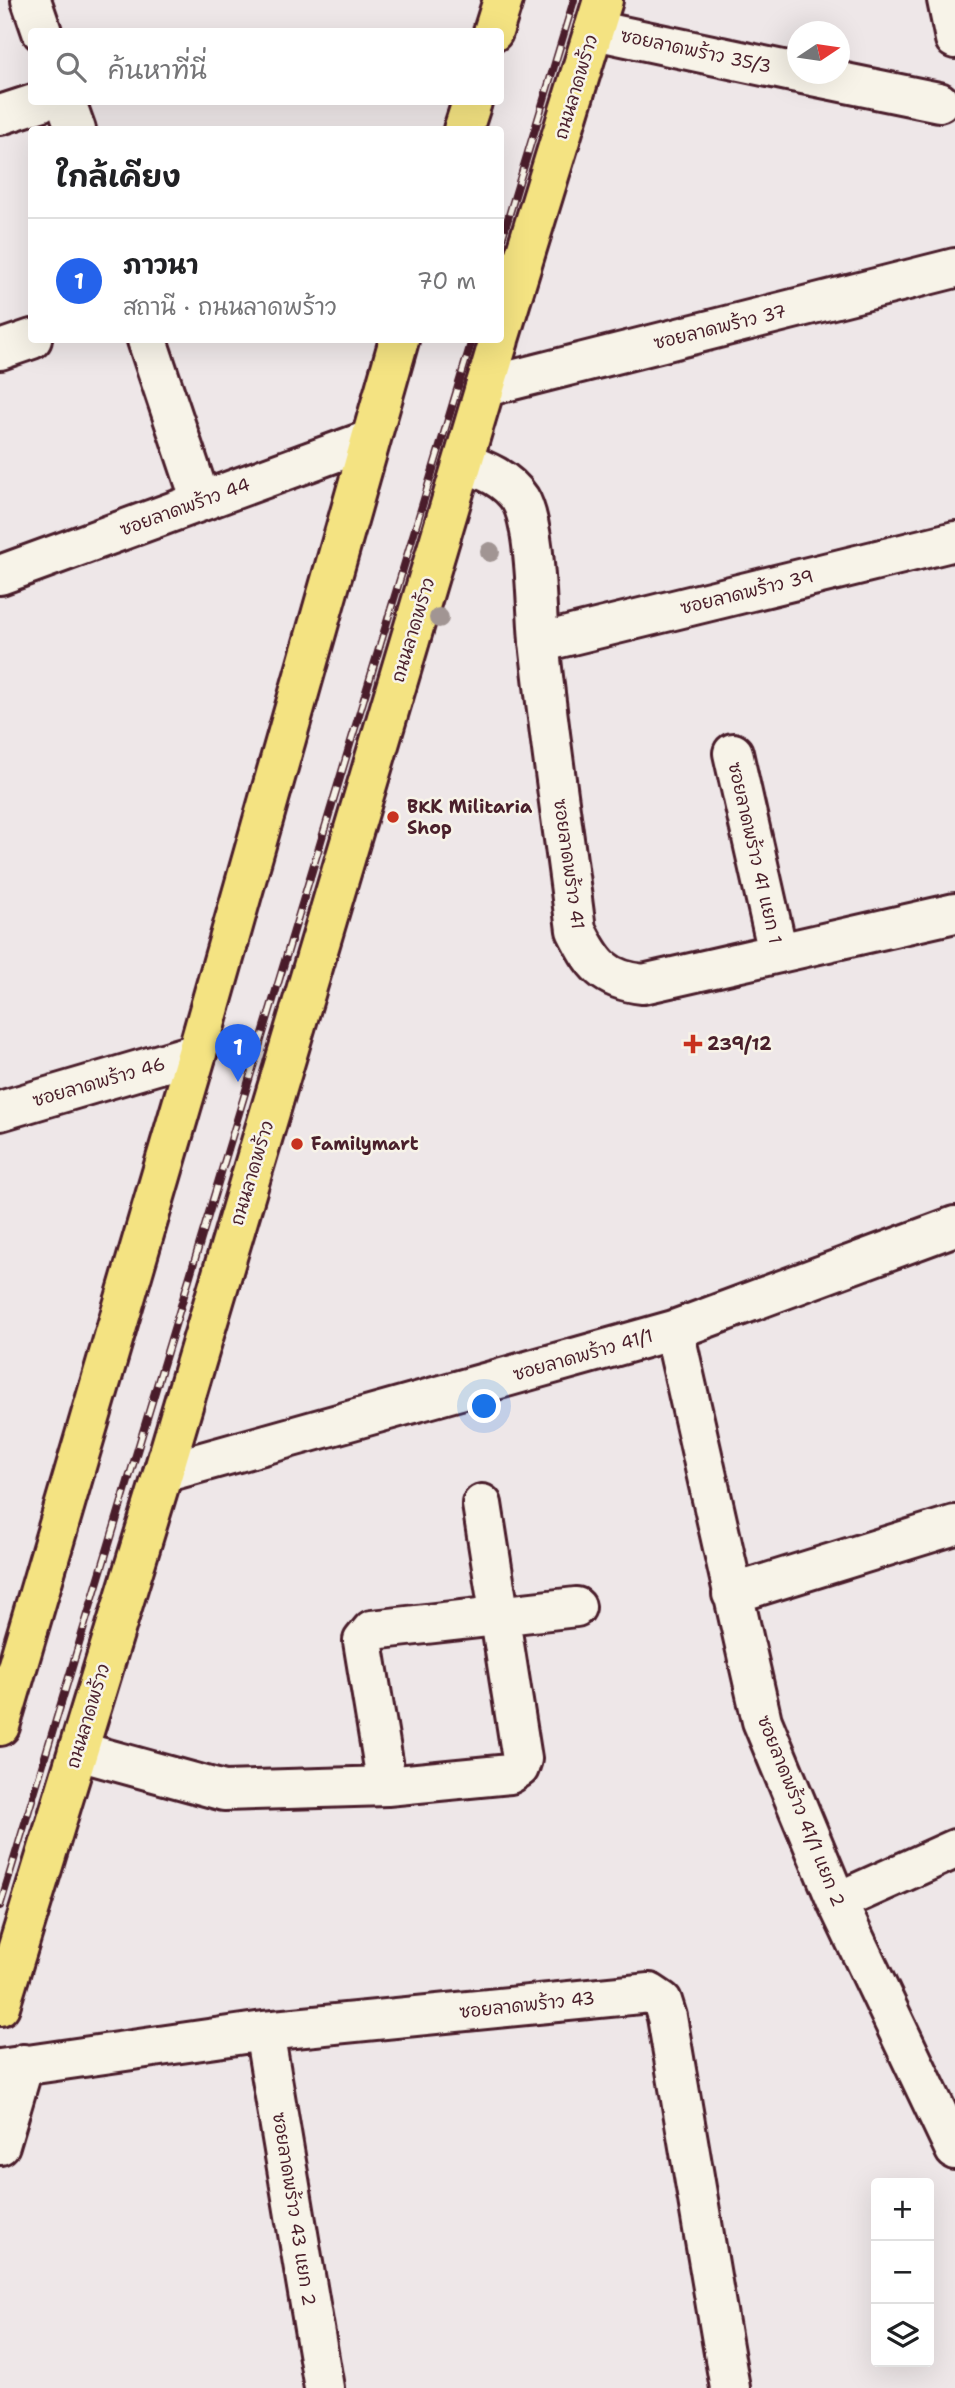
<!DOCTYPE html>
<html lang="th">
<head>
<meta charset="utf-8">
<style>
  :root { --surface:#fff; --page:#f6f6f6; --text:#202124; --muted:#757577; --line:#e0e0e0; --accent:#2563eb }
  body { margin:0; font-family:"Shantell Sans","Playpen Sans Thai",sans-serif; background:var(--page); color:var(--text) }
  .controls { position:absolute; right:21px; bottom:21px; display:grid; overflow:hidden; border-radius:7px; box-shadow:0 7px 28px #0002 }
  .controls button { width:63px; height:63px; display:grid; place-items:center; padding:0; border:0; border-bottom:2px solid var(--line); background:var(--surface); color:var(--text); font:35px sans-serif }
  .compass { position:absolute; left:787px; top:21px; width:63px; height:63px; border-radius:50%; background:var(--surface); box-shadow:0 7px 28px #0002; rotate:77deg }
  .you { position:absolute; left:485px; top:1407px; width:24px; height:24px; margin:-18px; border:5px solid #fff; border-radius:50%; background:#1a73e8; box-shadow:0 0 0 10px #1a73e833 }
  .badge { display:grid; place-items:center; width:46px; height:46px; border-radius:50%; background:var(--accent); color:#fff; font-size:23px; font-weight:700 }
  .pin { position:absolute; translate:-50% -58px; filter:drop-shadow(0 2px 4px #0008) }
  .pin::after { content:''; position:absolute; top:37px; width:24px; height:21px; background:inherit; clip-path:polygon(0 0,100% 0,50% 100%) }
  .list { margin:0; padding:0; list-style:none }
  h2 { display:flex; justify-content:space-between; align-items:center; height:91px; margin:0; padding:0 28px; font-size:30px }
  h2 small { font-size:23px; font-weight:400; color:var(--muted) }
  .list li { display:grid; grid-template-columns:46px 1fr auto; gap:21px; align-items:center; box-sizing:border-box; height:126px; padding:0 28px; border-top:2px solid var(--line) }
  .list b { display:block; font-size:26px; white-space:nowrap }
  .list p { margin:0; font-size:23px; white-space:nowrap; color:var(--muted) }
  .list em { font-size:23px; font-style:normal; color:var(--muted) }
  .icon { flex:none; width:38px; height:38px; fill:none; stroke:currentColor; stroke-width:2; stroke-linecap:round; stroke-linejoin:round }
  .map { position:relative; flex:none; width:955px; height:2388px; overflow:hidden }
  .search { position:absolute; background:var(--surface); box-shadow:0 7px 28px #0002; left:28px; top:28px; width:476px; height:77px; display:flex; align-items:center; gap:18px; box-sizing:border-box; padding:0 24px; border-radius:7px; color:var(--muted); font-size:26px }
  .panel { position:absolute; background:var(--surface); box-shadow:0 7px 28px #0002; left:28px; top:126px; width:476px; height:217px; border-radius:7px }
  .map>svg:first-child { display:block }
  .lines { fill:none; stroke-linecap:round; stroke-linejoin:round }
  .minor-casing { stroke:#4a1f2b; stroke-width:44 }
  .major-casing { stroke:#4a1f2b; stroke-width:44 }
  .minor { stroke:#f7f3e8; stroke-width:38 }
  .major { stroke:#f4e382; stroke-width:38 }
  .rail-casing { stroke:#4a1f2b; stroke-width:8 }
  .rail { stroke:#f7f3e8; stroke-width:5; stroke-dasharray:16; stroke-linecap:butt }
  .tree { fill:#a19593 }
  .poi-dot { fill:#c8321e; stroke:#f7f3e8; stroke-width:2.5 }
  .labels { text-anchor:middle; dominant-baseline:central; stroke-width:5; stroke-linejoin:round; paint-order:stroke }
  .street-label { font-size:18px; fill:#4a1f2b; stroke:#f7f3e8 }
  .poi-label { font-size:18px; font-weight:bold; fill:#4a1f2b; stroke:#f7f3e8; text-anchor:start }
</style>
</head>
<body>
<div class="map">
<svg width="955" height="2388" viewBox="0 0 955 2388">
  <rect width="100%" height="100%" fill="#eee7e8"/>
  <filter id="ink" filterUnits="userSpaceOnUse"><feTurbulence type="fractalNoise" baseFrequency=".0143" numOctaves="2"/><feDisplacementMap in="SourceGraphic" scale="14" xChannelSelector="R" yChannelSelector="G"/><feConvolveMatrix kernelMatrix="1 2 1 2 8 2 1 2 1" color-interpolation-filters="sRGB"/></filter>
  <g filter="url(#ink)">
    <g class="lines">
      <defs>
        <path id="minor" d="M31,0L42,32
          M947,0L955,39
          M594,30L797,73
          M802,74L939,102
          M66,102L76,130
          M0,115L40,102
          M147,340L201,501
          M0,350L32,339
          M485,387L955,268
          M464,463C485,470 507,479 520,499C536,525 536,608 539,641C549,737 564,834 576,930C593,964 604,980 643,984L955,913
          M0,575L369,440
          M539,643L955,541
          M733,753L778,953
          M0,1111L197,1053
          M674,1330L762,1721L837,1902L955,2150
          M163,1473L674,1330L955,1226
          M732,1594L955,1525
          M78,1751L224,1791L387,1786L510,1774L519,1768L522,1759L482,1504
          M387,1786L363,1641L372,1630L576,1607
          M837,1902L955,1849
          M264,2031L324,2388
          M0,2069L264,2031L650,1993L662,2001L667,2017L730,2388
          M0,2145L24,2064"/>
        <path id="major" d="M493,32L503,0
          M463,130L472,102
          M500,336L603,0
          M0,1726L197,1053L399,340
          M0,2006L163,1473L499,340"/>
      </defs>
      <!-- minor casing -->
      <use href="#minor" class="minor-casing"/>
      <!-- major casing -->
      <use href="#major" class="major-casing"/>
      <!-- minor -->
      <use href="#minor" class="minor"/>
      <!-- major -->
      <use href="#major" class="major"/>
      <defs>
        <path id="rail" d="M500,245L574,0
          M0,1906L472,340"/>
      </defs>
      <!-- rail casing -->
      <use href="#rail" class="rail-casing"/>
      <!-- rail -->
      <use href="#rail" class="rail"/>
    </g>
    <!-- trees -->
    <g class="tree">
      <circle cx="490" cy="552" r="10"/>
      <circle cx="439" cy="618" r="10"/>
    </g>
  </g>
  <!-- markers -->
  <g class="poi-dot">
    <circle cx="393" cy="817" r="7"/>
    <path d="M689.5 1033.5h7v7h7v7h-7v7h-7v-7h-7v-7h7z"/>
    <circle cx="297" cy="1144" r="7"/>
  </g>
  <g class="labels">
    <!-- street labels -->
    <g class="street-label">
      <text transform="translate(696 51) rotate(12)">ซอยลาดพร้าว 35/3</text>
      <text transform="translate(576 87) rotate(-73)">ถนนลาดพร้าว</text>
      <text transform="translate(720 327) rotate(-14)">ซอยลาดพร้าว 37</text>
      <text transform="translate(185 507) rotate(-20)">ซอยลาดพร้าว 44</text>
      <text transform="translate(747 592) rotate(-14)">ซอยลาดพร้าว 39</text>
      <text transform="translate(413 630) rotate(-73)">ถนนลาดพร้าว</text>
      <text transform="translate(755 853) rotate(77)">ซอยลาดพร้าว 41 แยก 1</text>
      <text transform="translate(569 864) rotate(82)">ซอยลาดพร้าว 41</text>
      <text transform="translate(99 1082) rotate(-16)">ซอยลาดพร้าว 46</text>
      <text transform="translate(252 1173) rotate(-73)">ถนนลาดพร้าว</text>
      <text transform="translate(583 1355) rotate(-16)">ซอยลาดพร้าว 41/1</text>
      <text transform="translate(88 1716) rotate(-73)">ถนนลาดพร้าว</text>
      <text transform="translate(801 1811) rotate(68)">ซอยลาดพร้าว 41/1 แยก 2</text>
      <text transform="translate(527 2005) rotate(-6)">ซอยลาดพร้าว 43</text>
      <text transform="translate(294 2209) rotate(81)">ซอยลาดพร้าว 43 แยก 2</text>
    </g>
    <!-- poi labels -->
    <g class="poi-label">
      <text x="407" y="807">BKK Militaria<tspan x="407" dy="21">Shop</tspan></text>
      <text x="707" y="1044">239/12</text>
      <text x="311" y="1144">Familymart</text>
    </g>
  </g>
</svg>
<div class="controls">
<button>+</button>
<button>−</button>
<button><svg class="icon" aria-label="layers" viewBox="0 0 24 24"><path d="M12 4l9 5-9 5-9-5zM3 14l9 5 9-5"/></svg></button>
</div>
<svg class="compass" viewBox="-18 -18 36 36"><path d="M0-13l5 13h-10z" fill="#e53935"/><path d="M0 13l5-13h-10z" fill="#757577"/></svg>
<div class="you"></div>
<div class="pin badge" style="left:238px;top:1082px">1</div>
<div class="search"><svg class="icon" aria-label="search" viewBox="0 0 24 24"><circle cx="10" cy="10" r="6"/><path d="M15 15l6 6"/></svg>ค้นหาที่นี่</div>
<section class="panel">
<h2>ใกล้เคียง<small></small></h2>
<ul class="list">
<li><span class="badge">1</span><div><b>ภาวนา</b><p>สถานี · ถนนลาดพร้าว</p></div><em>70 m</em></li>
</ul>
</section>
</div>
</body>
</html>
